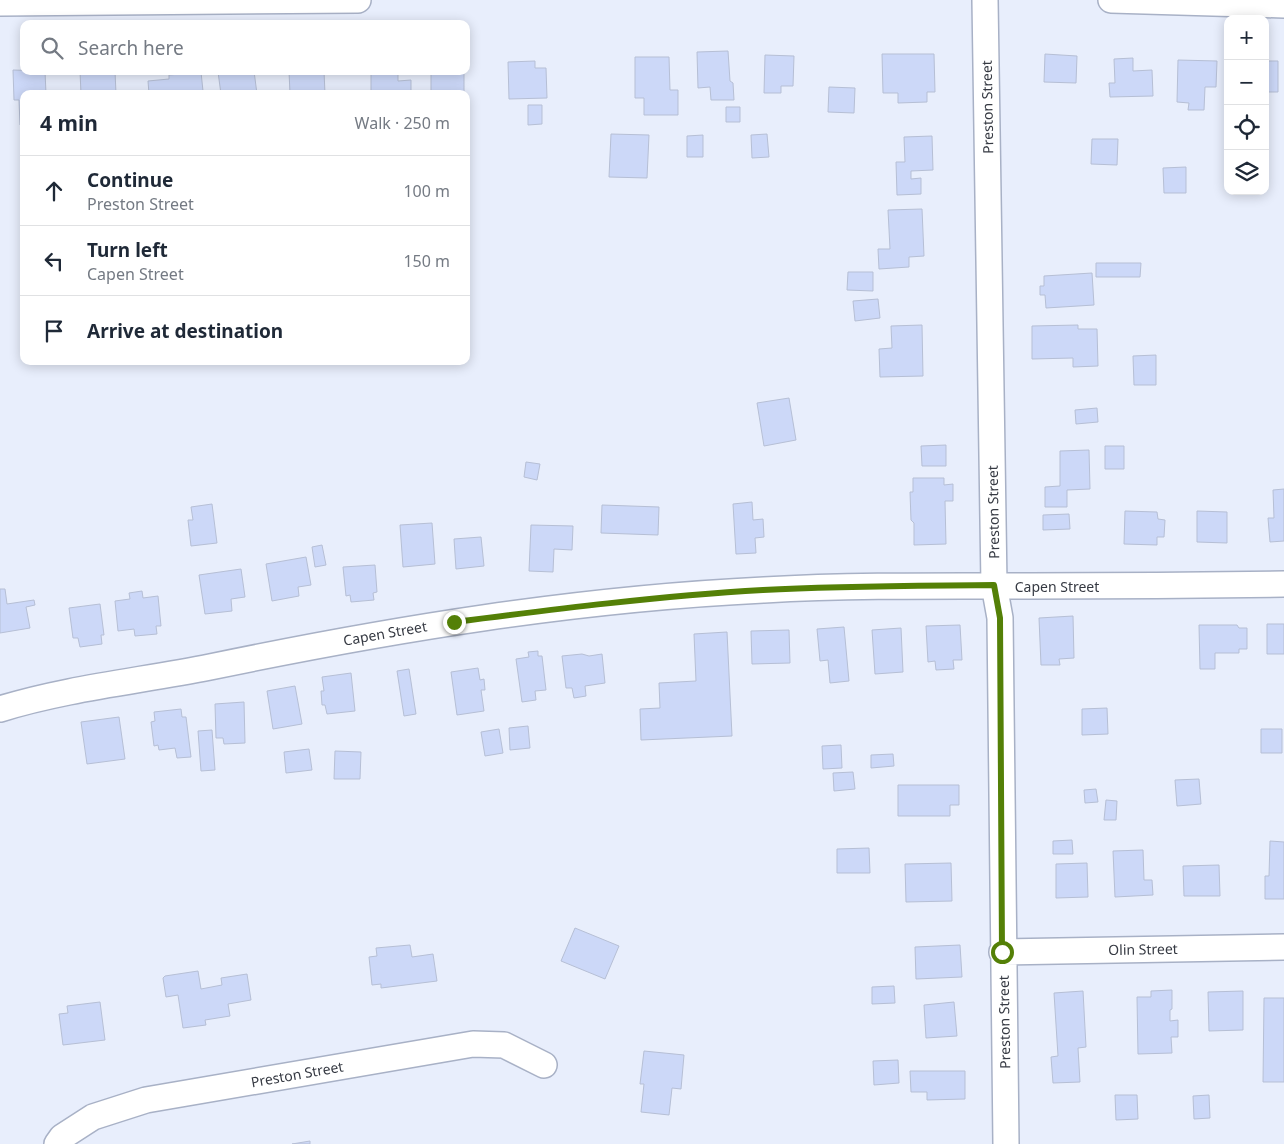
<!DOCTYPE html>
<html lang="en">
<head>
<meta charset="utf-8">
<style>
  :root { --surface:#fff; --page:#f6f6f7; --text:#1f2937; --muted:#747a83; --line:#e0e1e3 }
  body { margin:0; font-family:"Noto Sans",sans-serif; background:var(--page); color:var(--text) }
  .controls { position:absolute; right:15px; top:15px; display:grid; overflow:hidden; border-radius:10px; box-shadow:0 2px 12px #0003 }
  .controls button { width:45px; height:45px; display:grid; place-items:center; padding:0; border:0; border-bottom:1px solid var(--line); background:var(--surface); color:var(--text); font:25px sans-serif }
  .stop { position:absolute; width:15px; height:15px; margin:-11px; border:4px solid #548007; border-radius:50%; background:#fff }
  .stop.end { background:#548007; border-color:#fff; box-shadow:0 1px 5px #0008 }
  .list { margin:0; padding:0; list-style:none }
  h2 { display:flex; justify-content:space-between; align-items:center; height:65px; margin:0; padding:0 20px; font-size:21px }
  h2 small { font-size:16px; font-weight:400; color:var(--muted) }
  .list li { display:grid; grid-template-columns:32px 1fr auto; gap:15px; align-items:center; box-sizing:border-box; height:70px; padding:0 20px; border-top:1px solid var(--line) }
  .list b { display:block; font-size:19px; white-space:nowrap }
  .list p { margin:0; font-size:16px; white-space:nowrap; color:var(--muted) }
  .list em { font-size:16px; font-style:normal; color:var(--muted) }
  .icon { flex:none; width:28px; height:28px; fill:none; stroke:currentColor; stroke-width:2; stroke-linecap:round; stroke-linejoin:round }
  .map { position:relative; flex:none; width:1284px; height:1144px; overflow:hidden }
  .search { position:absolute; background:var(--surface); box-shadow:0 2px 12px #0003; left:20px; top:20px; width:450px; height:55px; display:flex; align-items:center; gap:12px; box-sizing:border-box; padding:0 18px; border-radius:10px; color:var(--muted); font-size:19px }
  .panel { position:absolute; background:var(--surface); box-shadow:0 2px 12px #0003; left:20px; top:90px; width:450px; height:275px; border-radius:10px }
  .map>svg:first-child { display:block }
  .building { fill:#ccd8f8; stroke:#b6bfd5 }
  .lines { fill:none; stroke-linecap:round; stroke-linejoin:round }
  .minor-casing { stroke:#a8b1c6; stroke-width:28 }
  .minor { stroke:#fff; stroke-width:25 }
  .route { stroke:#548007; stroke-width:6 }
  .labels { text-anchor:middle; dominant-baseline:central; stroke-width:4; stroke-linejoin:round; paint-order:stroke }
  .street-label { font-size:14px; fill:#353942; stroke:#fff }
</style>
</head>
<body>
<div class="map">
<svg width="1284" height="1144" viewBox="0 0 1284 1144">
  <rect width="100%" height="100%" fill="#e8eefc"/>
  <!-- building -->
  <path class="building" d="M728,51L730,81L733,83L734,100H711L710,87L698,88L697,52Z
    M882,54H934L935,92H927V102L898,103V93H883Z
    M1045,54L1077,56L1076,83L1044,82Z
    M765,55L794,56L793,86H781V93H764Z
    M635,57H669L670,90H678V115H644V98H635Z
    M1133,58V71L1152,70L1153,96L1110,97L1109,83H1115L1114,59Z
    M1178,60L1217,61L1216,87H1205L1204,110H1188L1189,103L1177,102Z
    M535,61V68H546L547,98L509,99L508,62Z
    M1265,61H1278V92H1265Z
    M13,70L45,71L46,94H24V125H20L19,100H14Z
    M80,71H115L116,94H81Z
    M227,71H254L257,94H221L218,72Z
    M289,71H324L325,94H290Z
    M431,71H464V94H431Z
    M201,72L203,91L149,94L148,81L169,79V75Z
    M371,73H398V81L411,80V94H371Z
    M829,87L855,88L854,113L828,112Z
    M528,105H542V124L528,125Z
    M726,107H740V122H726Z
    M611,134L649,135L647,178L609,177Z
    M767,134L769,157L752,158L751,135Z
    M703,135V157H687V136Z
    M932,136L933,170L911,171V179L921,178V194L897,195L896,162H905L904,137Z
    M1092,139H1118L1117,165L1091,164Z
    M1186,167V193H1164L1163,168Z
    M922,209L924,256L909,257V267L879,269L878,249H890L888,210Z
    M1096,263H1141L1140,277H1096Z
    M848,272H873V291L847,290Z
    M1092,273L1094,305L1046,308L1045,295H1040V286H1044V276Z
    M878,299L880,318L855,321L853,301Z
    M922,325L923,376L880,377L879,349L892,348L891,326Z
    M1078,325V329H1097L1098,366L1073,367V358L1032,359V326Z
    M1156,355V385H1134L1133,356Z
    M789,398L796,440L764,446L757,403Z
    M1097,408L1098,422L1076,424L1075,410Z
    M946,445V466H922L921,446Z
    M1105,446H1124V469H1105Z
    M1089,450L1090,489L1067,490V507H1045V487L1060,486V451Z
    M526,462L540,464L537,480L524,477Z
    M913,478H944V485L953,484V501H945L946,544L914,545V523L911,520L910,492H913Z
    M1284,489V541L1270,542L1268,518H1274L1273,490Z
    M752,502L753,520L763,519L764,537L755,538L756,553L736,554L733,504Z
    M212,504L217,543L191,546L188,520H193L191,507Z
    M602,505L659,507L658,535L601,533Z
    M1125,511L1157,512L1158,519L1165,520L1164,537H1157V545L1124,544Z
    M1197,511L1227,512V543L1197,542Z
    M1069,514L1070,529L1043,530V515Z
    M432,523L435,564L403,567L400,525Z
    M531,525L573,526L572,550L554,549L553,572L529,571Z
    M481,537L484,566L456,569L454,539Z
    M322,545L326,565L315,567L312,547Z
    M306,557L311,585L298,587L299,596L272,601L266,564Z
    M375,565L377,592L373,593L374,600L351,602L350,595L346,596L343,567Z
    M241,569L245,597L231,599L232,611L205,614L199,575Z
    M0,589H5L7,604L34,600L35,605L26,607L30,628L0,633Z
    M142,591L143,598L158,596L161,626H156L157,634L135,636L134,629L118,631L115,601L130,599L129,593Z
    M100,604L104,635H101L102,644L80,647L78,638H73L69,608Z
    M1073,616L1074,658L1059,659L1060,665H1041L1039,618Z
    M1267,624H1284V654H1267Z
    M960,625L962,660H953L954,669L936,670L935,661L928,662L926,626Z
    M1199,625H1237L1239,628H1247V649H1239V653H1215V669H1200Z
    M844,627L849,681L830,683L828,660L820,661L817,629Z
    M901,628L903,672L875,674L872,630Z
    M789,630L790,663L752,664L751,631Z
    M727,632L732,736L641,740L640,709L660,708L659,683L696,681L694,634Z
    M538,651V656H542L546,690L535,691L536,700L522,702L516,659L529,657L528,652Z
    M582,654L589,656L602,654L605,683L585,686L586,696L574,698L572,688H566L562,656Z
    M478,668L480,680L484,679L485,690H481L484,711L457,715L451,672Z
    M409,669L416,714L404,716L397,671Z
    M351,673L355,711L327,714L325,705H322L321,691H324L322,677Z
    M295,686L302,724L273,729L267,691Z
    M244,702L245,743L224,744L223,738H216L215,704Z
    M1107,708L1108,734L1082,735V709Z
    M181,709L182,717H186L191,757L177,758L175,748L159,750L158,745L154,746L151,722L155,721L154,712Z
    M119,717L125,759L87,764L81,722Z
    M528,726L530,748L510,750L509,728Z
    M499,729L503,753L485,756L481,732Z
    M1261,729H1282V753H1261Z
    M212,730L215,770L201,771L198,731Z
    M841,745L842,768L823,769L822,746Z
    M309,749L312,770L286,773L284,752Z
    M335,751L361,752L360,779H334Z
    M893,754L894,766L871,768V755Z
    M853,772L855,789L834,791L833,773Z
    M1199,779L1201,804L1177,806L1175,780Z
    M898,785H959V805H950V816H898Z
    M1096,789L1098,802L1085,803L1084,790Z
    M1106,800L1117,801L1116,820H1104Z
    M1072,840L1073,854H1053V841Z
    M1270,841L1284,842V899H1265V876H1269Z
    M869,848L870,873H837V849Z
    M1143,850L1144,880H1152L1153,895L1115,897L1113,851Z
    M951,863L952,901L906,902L905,864Z
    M1087,863L1088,897L1056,898V864Z
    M1219,865L1220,896H1184L1183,866Z
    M575,928L619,946L605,979L561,961Z
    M410,945L412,957L433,954L437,981L381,988V984L372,985L369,957L377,956L376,948Z
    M960,945L962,977L916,979L915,947Z
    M198,971L201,989L222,985L221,978L247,974L251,1000L228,1004L230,1016L205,1020L206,1025L183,1028L178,995L166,997L163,978L165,976Z
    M894,986L895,1003L872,1004V987Z
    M1172,990V1009L1170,1010V1021L1178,1020V1037H1171L1172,1053L1138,1054L1137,997H1151V991Z
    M1083,991L1086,1047L1078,1048L1080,1082L1053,1083L1051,1057L1058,1056L1054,993Z
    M1243,991V1030L1209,1031L1208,992Z
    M1264,998H1284V1082H1263Z
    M100,1002L105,1040L63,1045L59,1014L68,1013L67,1006Z
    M954,1002L957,1036L926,1038L924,1005Z
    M644,1051L684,1055L681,1089L672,1088L669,1115L641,1112L644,1084H640Z
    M898,1060L899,1083L874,1085L873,1061Z
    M910,1071H965V1099L927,1100V1092H911Z
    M1115,1095H1137L1138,1119L1116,1120Z
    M1209,1095L1210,1118L1194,1119L1193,1096Z
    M310,1141V1144H292Z"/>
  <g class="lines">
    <defs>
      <path id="minor" d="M985,0L994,585L1000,618L1006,1144
        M1111,0L1284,5
        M0,3L358,0
        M0,709C68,688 140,681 210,667C393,629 577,599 764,590C853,585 941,586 1030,586C1115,586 1199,585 1284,584
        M1002,952L1284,947
        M57,1144L62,1137L93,1117L146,1100L473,1044L504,1045L544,1065"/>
    </defs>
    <!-- minor casing -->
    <use href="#minor" class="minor-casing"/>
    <!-- minor -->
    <use href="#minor" class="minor"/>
  </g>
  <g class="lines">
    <!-- route -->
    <path class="route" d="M454,622C556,609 659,596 763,590C840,586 917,586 994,585L1000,618L1002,952"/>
  </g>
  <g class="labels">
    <!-- street labels -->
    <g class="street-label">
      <text transform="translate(987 107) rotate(-91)">Preston Street</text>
      <text transform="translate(993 512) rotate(-91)">Preston Street</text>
      <text x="1057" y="586">Capen Street</text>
      <text transform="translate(385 633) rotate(-10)">Capen Street</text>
      <text transform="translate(1143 949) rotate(-1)">Olin Street</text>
      <text transform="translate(1004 1022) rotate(-91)">Preston Street</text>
      <text transform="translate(297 1074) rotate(-10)">Preston Street</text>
    </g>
  </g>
</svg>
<div class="controls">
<button>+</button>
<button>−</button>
<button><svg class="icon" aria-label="locate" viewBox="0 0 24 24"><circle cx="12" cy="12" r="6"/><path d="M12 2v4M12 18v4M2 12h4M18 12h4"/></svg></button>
<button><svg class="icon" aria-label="layers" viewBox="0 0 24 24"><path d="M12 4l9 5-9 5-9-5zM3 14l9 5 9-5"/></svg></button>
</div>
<div class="stop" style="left:1002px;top:952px"></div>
<div class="stop end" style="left:454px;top:622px"></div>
<div class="search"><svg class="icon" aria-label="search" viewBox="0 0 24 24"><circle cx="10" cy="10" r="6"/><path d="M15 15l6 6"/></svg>Search here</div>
<section class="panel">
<h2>4 min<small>Walk · 250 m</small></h2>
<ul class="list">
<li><svg class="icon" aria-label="ahead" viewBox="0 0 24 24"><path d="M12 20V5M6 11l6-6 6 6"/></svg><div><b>Continue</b><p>Preston Street</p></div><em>100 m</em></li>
<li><svg class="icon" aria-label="left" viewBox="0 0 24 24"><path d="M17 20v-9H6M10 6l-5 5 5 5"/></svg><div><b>Turn left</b><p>Capen Street</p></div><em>150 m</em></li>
<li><svg class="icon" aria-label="arrive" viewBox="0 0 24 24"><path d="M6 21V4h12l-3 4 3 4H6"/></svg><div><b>Arrive at destination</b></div></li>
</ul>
</section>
</div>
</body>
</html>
